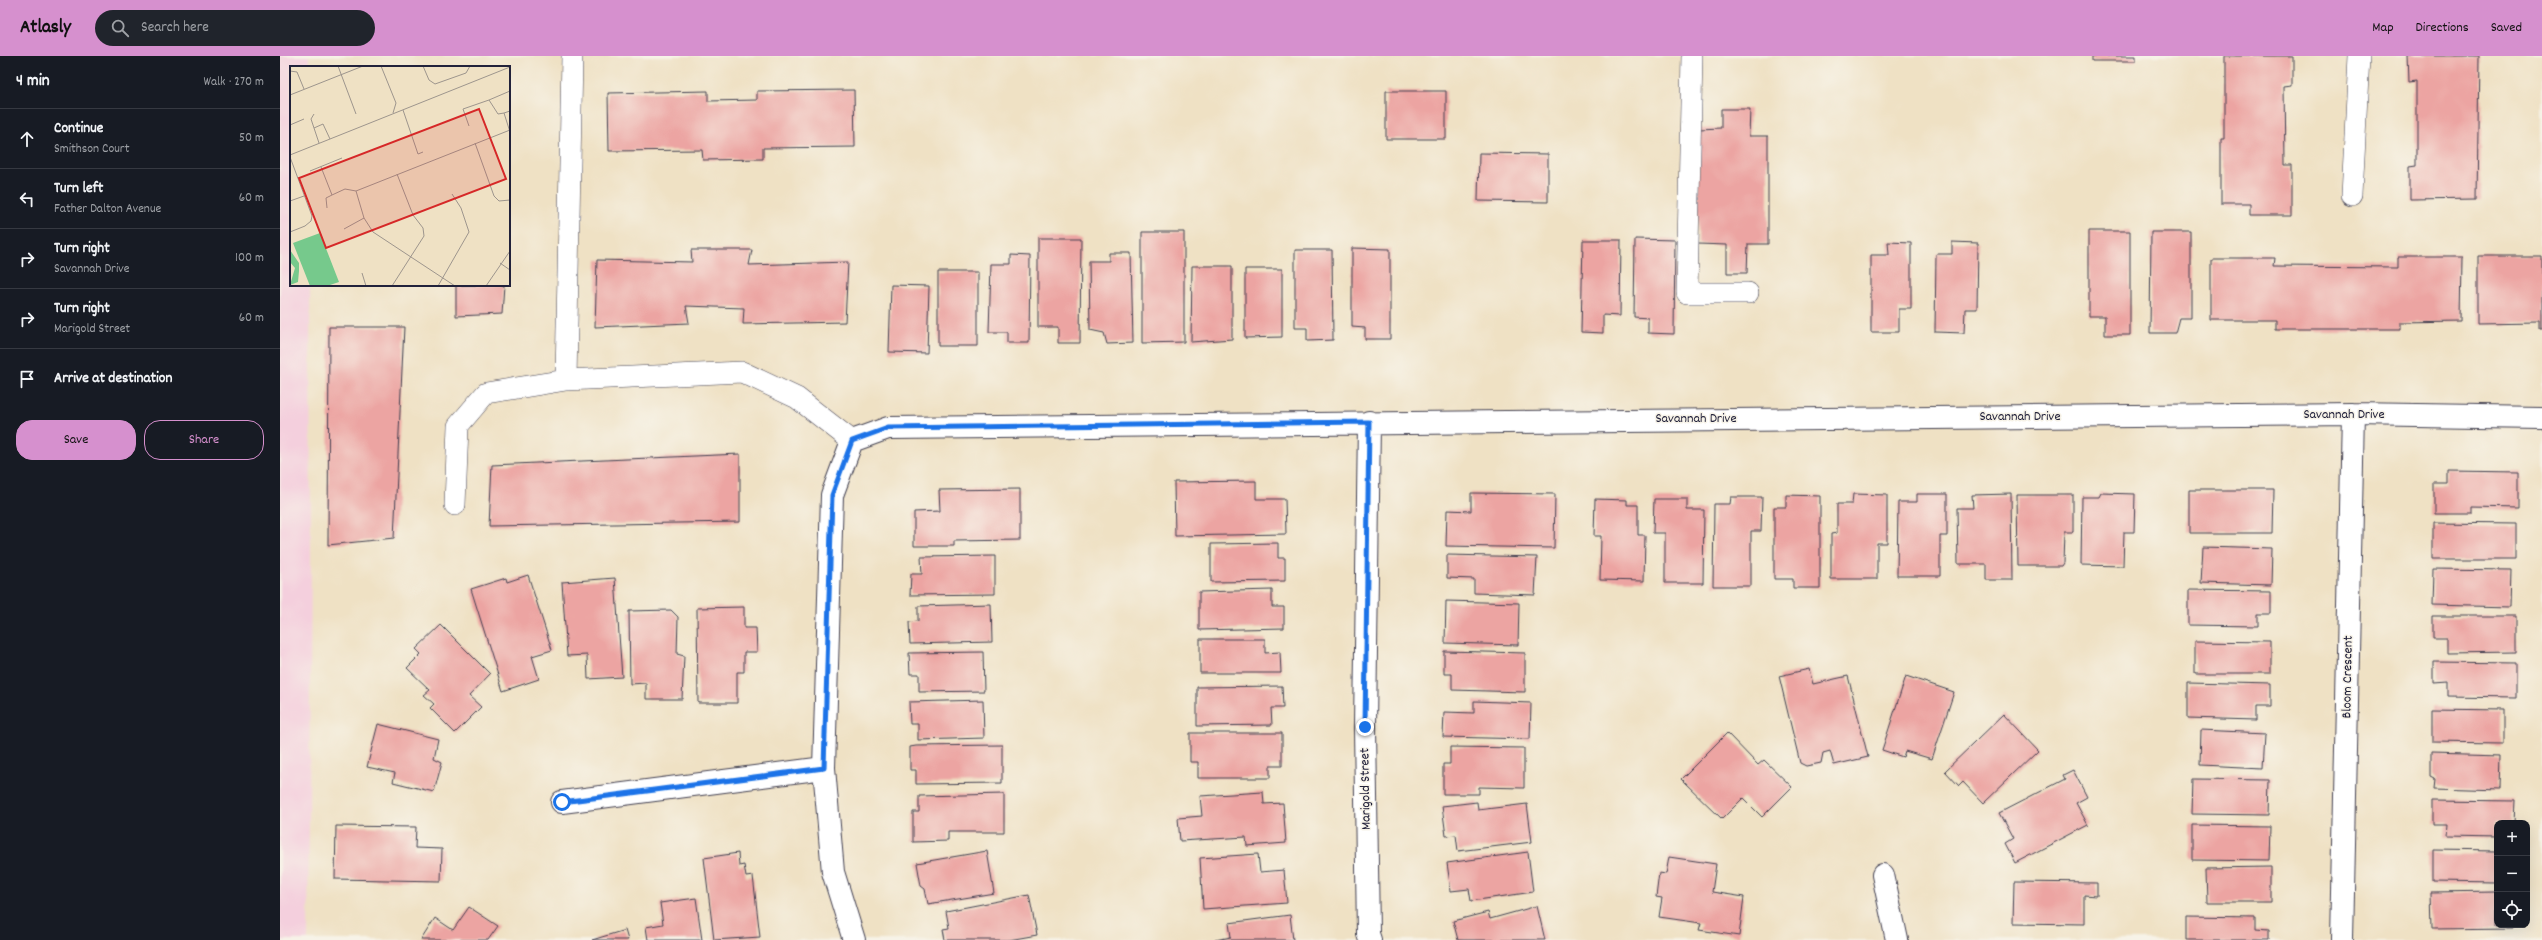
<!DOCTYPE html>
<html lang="en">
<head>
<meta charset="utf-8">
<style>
  :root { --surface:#171b24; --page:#20242c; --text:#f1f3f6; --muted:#9ea1a6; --line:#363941; --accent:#d690ce }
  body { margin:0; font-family:Dekko,sans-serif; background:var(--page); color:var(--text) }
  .controls { position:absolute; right:12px; bottom:12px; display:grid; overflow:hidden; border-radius:8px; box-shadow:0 4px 16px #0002 }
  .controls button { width:36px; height:36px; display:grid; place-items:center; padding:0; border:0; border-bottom:1px solid var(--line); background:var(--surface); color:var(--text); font:20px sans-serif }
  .stop { position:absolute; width:12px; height:12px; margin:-9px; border:3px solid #1a73e8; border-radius:50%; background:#fff }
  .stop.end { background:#1a73e8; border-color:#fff; box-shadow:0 1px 4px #0008 }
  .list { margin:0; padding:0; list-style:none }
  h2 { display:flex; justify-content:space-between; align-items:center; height:52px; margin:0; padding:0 16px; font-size:17px }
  h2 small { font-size:13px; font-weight:400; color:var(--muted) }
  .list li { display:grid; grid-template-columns:26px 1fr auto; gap:12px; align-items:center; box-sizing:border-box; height:60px; padding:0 16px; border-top:1px solid var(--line) }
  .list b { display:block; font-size:15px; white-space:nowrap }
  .list p { margin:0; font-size:13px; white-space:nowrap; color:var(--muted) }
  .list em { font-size:13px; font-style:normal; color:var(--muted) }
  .actions { display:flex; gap:8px; padding:12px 16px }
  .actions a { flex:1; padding:9px 0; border:1px solid var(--accent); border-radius:16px; text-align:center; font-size:14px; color:var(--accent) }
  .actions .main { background:var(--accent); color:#111 }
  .icon { flex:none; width:22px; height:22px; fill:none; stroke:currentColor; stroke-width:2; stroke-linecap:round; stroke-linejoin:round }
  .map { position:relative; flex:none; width:2262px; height:884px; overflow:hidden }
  header { display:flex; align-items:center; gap:24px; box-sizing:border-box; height:56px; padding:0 20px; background:var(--accent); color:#111 }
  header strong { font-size:19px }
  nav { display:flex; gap:22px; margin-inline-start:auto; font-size:14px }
  .search { width:280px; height:36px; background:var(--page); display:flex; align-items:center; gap:10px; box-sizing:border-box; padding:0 14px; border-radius:22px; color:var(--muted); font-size:15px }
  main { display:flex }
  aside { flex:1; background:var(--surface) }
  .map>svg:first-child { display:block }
  .built { fill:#f4cfdd }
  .building { fill:#eca4a2 }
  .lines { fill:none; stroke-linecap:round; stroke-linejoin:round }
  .service-casing { stroke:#413f50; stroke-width:22 }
  .minor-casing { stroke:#413f50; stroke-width:24 }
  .service { stroke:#fff; stroke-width:21 }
  .minor { stroke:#fff; stroke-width:22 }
  .route { stroke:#1a73e8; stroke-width:5 }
  .labels { text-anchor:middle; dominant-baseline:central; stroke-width:3; stroke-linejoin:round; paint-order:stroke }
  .street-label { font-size:14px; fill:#22223b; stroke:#f7f3e8 }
  .inset-road { fill:none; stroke:#9d958d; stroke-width:1 }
  .view { fill:#d62828; fill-opacity:0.15; stroke:#d62828; stroke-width:2 }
  .inset-edge { fill:none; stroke:#22223b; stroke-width:2 }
</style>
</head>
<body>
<header>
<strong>Atlasly</strong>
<div class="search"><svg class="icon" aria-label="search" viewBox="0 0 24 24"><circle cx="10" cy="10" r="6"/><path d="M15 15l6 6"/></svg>Search here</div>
<nav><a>Map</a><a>Directions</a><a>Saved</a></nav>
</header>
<main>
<aside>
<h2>4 min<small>Walk · 270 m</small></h2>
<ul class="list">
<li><svg class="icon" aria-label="ahead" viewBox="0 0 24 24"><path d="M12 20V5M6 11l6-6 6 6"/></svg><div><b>Continue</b><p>Smithson Court</p></div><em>50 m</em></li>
<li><svg class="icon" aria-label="left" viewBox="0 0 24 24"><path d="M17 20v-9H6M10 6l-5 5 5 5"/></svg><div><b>Turn left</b><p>Father Dalton Avenue</p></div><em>60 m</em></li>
<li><svg class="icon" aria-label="right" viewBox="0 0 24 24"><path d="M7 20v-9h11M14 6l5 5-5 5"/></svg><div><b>Turn right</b><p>Savannah Drive</p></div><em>100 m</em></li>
<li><svg class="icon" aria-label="right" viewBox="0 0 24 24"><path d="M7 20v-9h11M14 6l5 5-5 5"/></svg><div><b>Turn right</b><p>Marigold Street</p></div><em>60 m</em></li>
<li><svg class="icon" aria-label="arrive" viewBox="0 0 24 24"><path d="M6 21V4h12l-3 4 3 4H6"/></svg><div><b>Arrive at destination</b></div></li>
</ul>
<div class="actions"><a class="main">Save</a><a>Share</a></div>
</aside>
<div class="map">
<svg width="2262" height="884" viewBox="0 0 2262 884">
  <rect width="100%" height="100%" fill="#f7f3e8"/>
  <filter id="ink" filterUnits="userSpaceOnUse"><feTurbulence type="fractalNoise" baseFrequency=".025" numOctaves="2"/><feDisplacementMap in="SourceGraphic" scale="8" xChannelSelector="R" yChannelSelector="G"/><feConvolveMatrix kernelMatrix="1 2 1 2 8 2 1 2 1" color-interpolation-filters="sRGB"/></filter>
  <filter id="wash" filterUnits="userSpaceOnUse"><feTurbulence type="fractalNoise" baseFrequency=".012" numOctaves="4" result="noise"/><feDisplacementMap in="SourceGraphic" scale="16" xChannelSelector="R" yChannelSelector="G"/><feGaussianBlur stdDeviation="0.9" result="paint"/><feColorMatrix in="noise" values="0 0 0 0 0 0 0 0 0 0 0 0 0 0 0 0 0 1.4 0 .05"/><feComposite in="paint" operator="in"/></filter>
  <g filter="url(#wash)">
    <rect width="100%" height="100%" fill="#efe1c4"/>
    <!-- built -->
    <path class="built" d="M0,0H29V11H11V229H30L31,498L28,884H0Z"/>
    <g id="blocks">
      <!-- building -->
      <path class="building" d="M1812,0H1856V5H1812Z
        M1944,0H2012V29L2004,30L2005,109H2012V159H1969V148H1941V82H1944Z
        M2128,0H2199L2197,143L2130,144V110L2137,109V25L2129,26Z
        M574,34L575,91L483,92V103L423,104L422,94L329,95L328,37L428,35V45L477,44V35Z
        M1106,35H1166V83H1106Z
        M1441,53H1470L1469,80H1488V188H1468L1467,217H1447V189L1418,188L1419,73L1441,72Z
        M1199,97L1268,98V146L1198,145Z
        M1809,175H1850V279H1825V260H1809Z
        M862,176H904V286L862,287Z
        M1871,176H1911V262H1899L1895,277H1870Z
        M758,182H801L800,287H778V271H758Z
        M1355,183L1395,184L1394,278L1368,277V262L1354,261Z
        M1303,184H1341L1340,260L1323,259V277L1301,276Z
        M1608,186L1631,187V253H1619V276H1591V199H1609Z
        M1672,186L1698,187L1697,253H1685L1684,277L1655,276L1656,198H1672Z
        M1072,192L1110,193V283H1085V272L1072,271Z
        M411,194H472L469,209L568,206L565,266L463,268L464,252L406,250L409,267L315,271L317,204L412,206Z
        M1015,194H1052L1053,284L1027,285V272H1015Z
        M829,197H851L853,287L827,288L824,277L810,274L809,205H829Z
        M731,199L750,200L749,287H727V276H709L711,208H731Z
        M2198,200H2262V275H2260V267L2198,268Z
        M2118,201H2182L2181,265L2120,266V273H1995V264H1931V202H1995L1994,210L2118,211Z
        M912,210H952V283L911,286Z
        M965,213H1002V281L965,282Z
        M658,216H698V290H658Z
        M176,229H224L222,258L176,260Z
        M611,229L649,230L647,297L609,296Z
        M49,271H124L114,482L48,489Z
        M460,398V466L209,470L212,409Z
        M2169,415L2238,416V452L2190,451V457H2154V428H2169Z
        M976,425V443H1005L1006,478L895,480L894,426Z
        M740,433V484L674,485V490H634V456L660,455L659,434Z
        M1909,434H1993L1992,477H1909Z
        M1191,437L1275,438L1274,492L1166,490L1167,454L1191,455Z
        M1821,437L1855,438L1854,476H1844L1843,510L1801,509L1802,441H1819Z
        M1573,438L1607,439V487H1597V523H1551V478L1557,477V448H1572Z
        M1637,438H1667V480H1660V520H1617L1618,446H1637Z
        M1731,438L1732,524H1706V508H1678L1677,452H1693L1692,439Z
        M1506,439L1540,440V532H1513V523H1494V451H1506Z
        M1737,439H1793V476H1784L1783,507L1781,510H1738Z
        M1451,441H1482L1481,475H1471V530H1433L1434,448H1450Z
        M1315,443L1347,444V449H1358V479H1365L1364,525L1320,524L1321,480H1314Z
        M1374,443H1407V454H1424L1423,527H1385V477H1373Z
        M2153,467L2236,468V503H2153Z
        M998,487V502H1005V525L931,526V488Z
        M1923,491L1992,493L1991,529L1921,527Z
        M1167,499L1257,501L1255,539L1194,537V523L1167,522Z
        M715,500V538L630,539L631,518H642L641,501Z
        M2153,513L2231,514L2230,551L2152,549Z
        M248,519L272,594L252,600L259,623L223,635L191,533L226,522L227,526Z
        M335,522L342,621L308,623L307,599L287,600L282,526Z
        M992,534V551H1004V572L919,574V536Z
        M1908,534L1991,535V557H1978V570L1908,569Z
        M1166,545L1239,547L1238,589L1165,587Z
        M711,548L712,586L630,588L629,566L638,565V550Z
        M464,551V572H476L477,596H464V616H457V647H418L417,552Z
        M391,554L398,561L397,598L404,600L402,643H366V627L350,628L349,555Z
        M2153,560H2236V596L2167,597V582H2153Z
        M161,569L210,618L189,640L201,651L175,677L150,652L154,648L144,639L150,634L127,612L141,598L136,593Z
        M920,583H985V597L1000,596L1001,617H920Z
        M1915,585L1990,586V618H1915Z
        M1164,595L1245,597V636L1172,634V618H1164Z
        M703,596L704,635L639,636V618H630L629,597Z
        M2154,606L2236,607V642L2168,641V627L2154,628Z
        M1529,613L1533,628L1568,620L1588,701L1554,709L1550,695L1543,697L1541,707L1526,710L1520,707L1499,620Z
        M1626,620L1674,636L1652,703L1625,695L1623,701L1602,694Z
        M1908,627L1990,629V650H1976V664L1908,662Z
        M1002,630L1003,652H991L992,669L917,670V631Z
        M703,644L704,682L638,684V668H630L629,646Z
        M1194,645L1251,647L1250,683L1163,681L1164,656L1194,657Z
        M2152,653L2223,654V687L2152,686Z
        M1724,658L1758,694L1703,747L1683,726L1679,730L1665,715Z
        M98,668L158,683L154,702L162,706L154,736L113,726L115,717L87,711Z
        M1921,674L1985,677L1983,712L1920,709Z
        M910,677H1002V710H990V722H918V706H910Z
        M1447,677L1478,709L1484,704L1512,731L1482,761L1463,742L1442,763L1401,723Z
        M722,689V727L636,728V714H630V691L636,690Z
        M1170,691L1244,692V732L1199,731V738H1163V708H1170Z
        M2151,697L2221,699L2220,734L2154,732L2155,723L2151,721Z
        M1793,714L1807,741L1796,747L1808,769L1735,807L1725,788L1733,783L1719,757L1785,723L1783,719Z
        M1913,723L1990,724L1989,759L1912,758Z
        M983,736L984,748L1003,747L1006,787L967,790L966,781L900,785L898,762L922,760L920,740Z
        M724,738V776H668V785L633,786V756H639V740Z
        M2152,744L2235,745L2234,767H2217V781L2166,780L2167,768H2152Z
        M1197,746L1198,754L1247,748L1252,786L1178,795L1176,779L1166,780L1162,750Z
        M1912,769L1990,770L1989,805L1912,804Z
        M56,770L136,771L135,792L162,793L161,825L55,823Z
        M2153,794L2217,795V827L2153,826Z
        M707,795L714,837L648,848L645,833L641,830L637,807Z
        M1248,796L1253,836L1191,845L1189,833L1171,835L1167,807Z
        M458,797L459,810L464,809L466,821L473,820L480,881L434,884L424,802Z
        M978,798L980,816L1004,814L1007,847L923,853L920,802Z
        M1389,801L1436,808L1432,836L1464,841L1459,880L1419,874L1421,867L1379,861L1382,842L1376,841L1379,817L1386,818Z
        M1991,811V846H1927L1926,812Z
        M1734,826L1817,827V840L1804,839V868L1733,867Z
        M2217,836V869H2233V872L2152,873L2151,837Z
        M749,839L757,879L729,884H665L663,873L669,872L666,855Z
        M416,842L422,884H368L366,871L383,868L380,847Z
        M1257,850L1265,884H1178L1173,865L1208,856L1210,863Z
        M189,851L218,870L208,884H141L155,862L173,874Z
        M1010,859L1013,884H935L951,881L949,867Z
        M1906,861L1975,862V874L1989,875V884H1906Z
        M345,874L348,884H312Z"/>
    </g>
  </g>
  <g filter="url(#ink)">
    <use href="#blocks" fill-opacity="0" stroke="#413f50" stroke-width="1"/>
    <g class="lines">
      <defs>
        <path id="service" d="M1412,0L1407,237H1468
          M2072,140L2079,0
          M286,324L292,0
          M175,449L178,370L206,337L286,324L462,316L517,342L572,385"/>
        <path id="minor" d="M1089,366L1085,671L1088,878L1090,884
          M282,746L544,712
          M1603,819L1617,884
          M574,884L553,816L544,712L552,439L572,385L608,372L2073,358L2262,361
          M2062,884L2073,358"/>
      </defs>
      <!-- service casing -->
      <use href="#service" class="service-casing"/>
      <!-- minor casing -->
      <use href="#minor" class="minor-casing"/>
      <!-- service -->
      <use href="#service" class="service"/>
      <!-- minor -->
      <use href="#minor" class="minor"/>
    </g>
  </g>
  <g class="lines" filter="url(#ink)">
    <!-- route -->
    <path class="route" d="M282,746L544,712L552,439L572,385L608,372L1089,366L1085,671"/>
  </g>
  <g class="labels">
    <!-- street labels -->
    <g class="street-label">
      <text x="2064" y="359">Savannah Drive</text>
      <text x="1740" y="361">Savannah Drive</text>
      <text x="1416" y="363">Savannah Drive</text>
      <text transform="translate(2068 621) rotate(-89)">Bloom Crescent</text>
      <text transform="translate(1086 733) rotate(-91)">Marigold Street</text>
    </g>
  </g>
  <!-- overview -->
  <g transform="translate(10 10)">
    <rect width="220" height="220" fill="#efe1c4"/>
    <path d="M30,167L49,216L37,220H20L3,177ZM0,184L9,197V205L8,216L0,219L5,202L0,196Z" fill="#76c98c"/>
    <path class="inset-road" d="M48,0L66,48M91,0L106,37L103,47M133,0L139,14L145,18L176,7L180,0M0,5L7,6L14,23M0,29L73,0M199,34L220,25M113,44L128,88L133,86M220,45L214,47L220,66M24,48L21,53L29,77M0,59L14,53M179,60L173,43L199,34L208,48L214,47M24,62L33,58L40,73M185,77L204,130L209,135L220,134M0,89L220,1M0,91L22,150L21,155L15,160L0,166M31,101L42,129M20,105L52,92M66,125L220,64M66,125L74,152L83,166L165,220M0,135L14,130M37,142L36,132L42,129L55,123L66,125M54,163L74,152M210,197L220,204M72,207L76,220M102,220L134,170L133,162L123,149L107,108M148,220L179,166L171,142L162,128M196,220L220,185"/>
    <path class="view" d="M189,43L216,113L36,182L9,112Z"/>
    <rect width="220" height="220" class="inset-edge"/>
  </g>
</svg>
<div class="controls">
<button>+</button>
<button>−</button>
<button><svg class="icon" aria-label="locate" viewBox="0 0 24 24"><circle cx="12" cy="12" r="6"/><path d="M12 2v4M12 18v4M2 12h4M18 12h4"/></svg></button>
</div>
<div class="stop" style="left:282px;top:746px"></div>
<div class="stop end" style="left:1085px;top:671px"></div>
</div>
</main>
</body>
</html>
